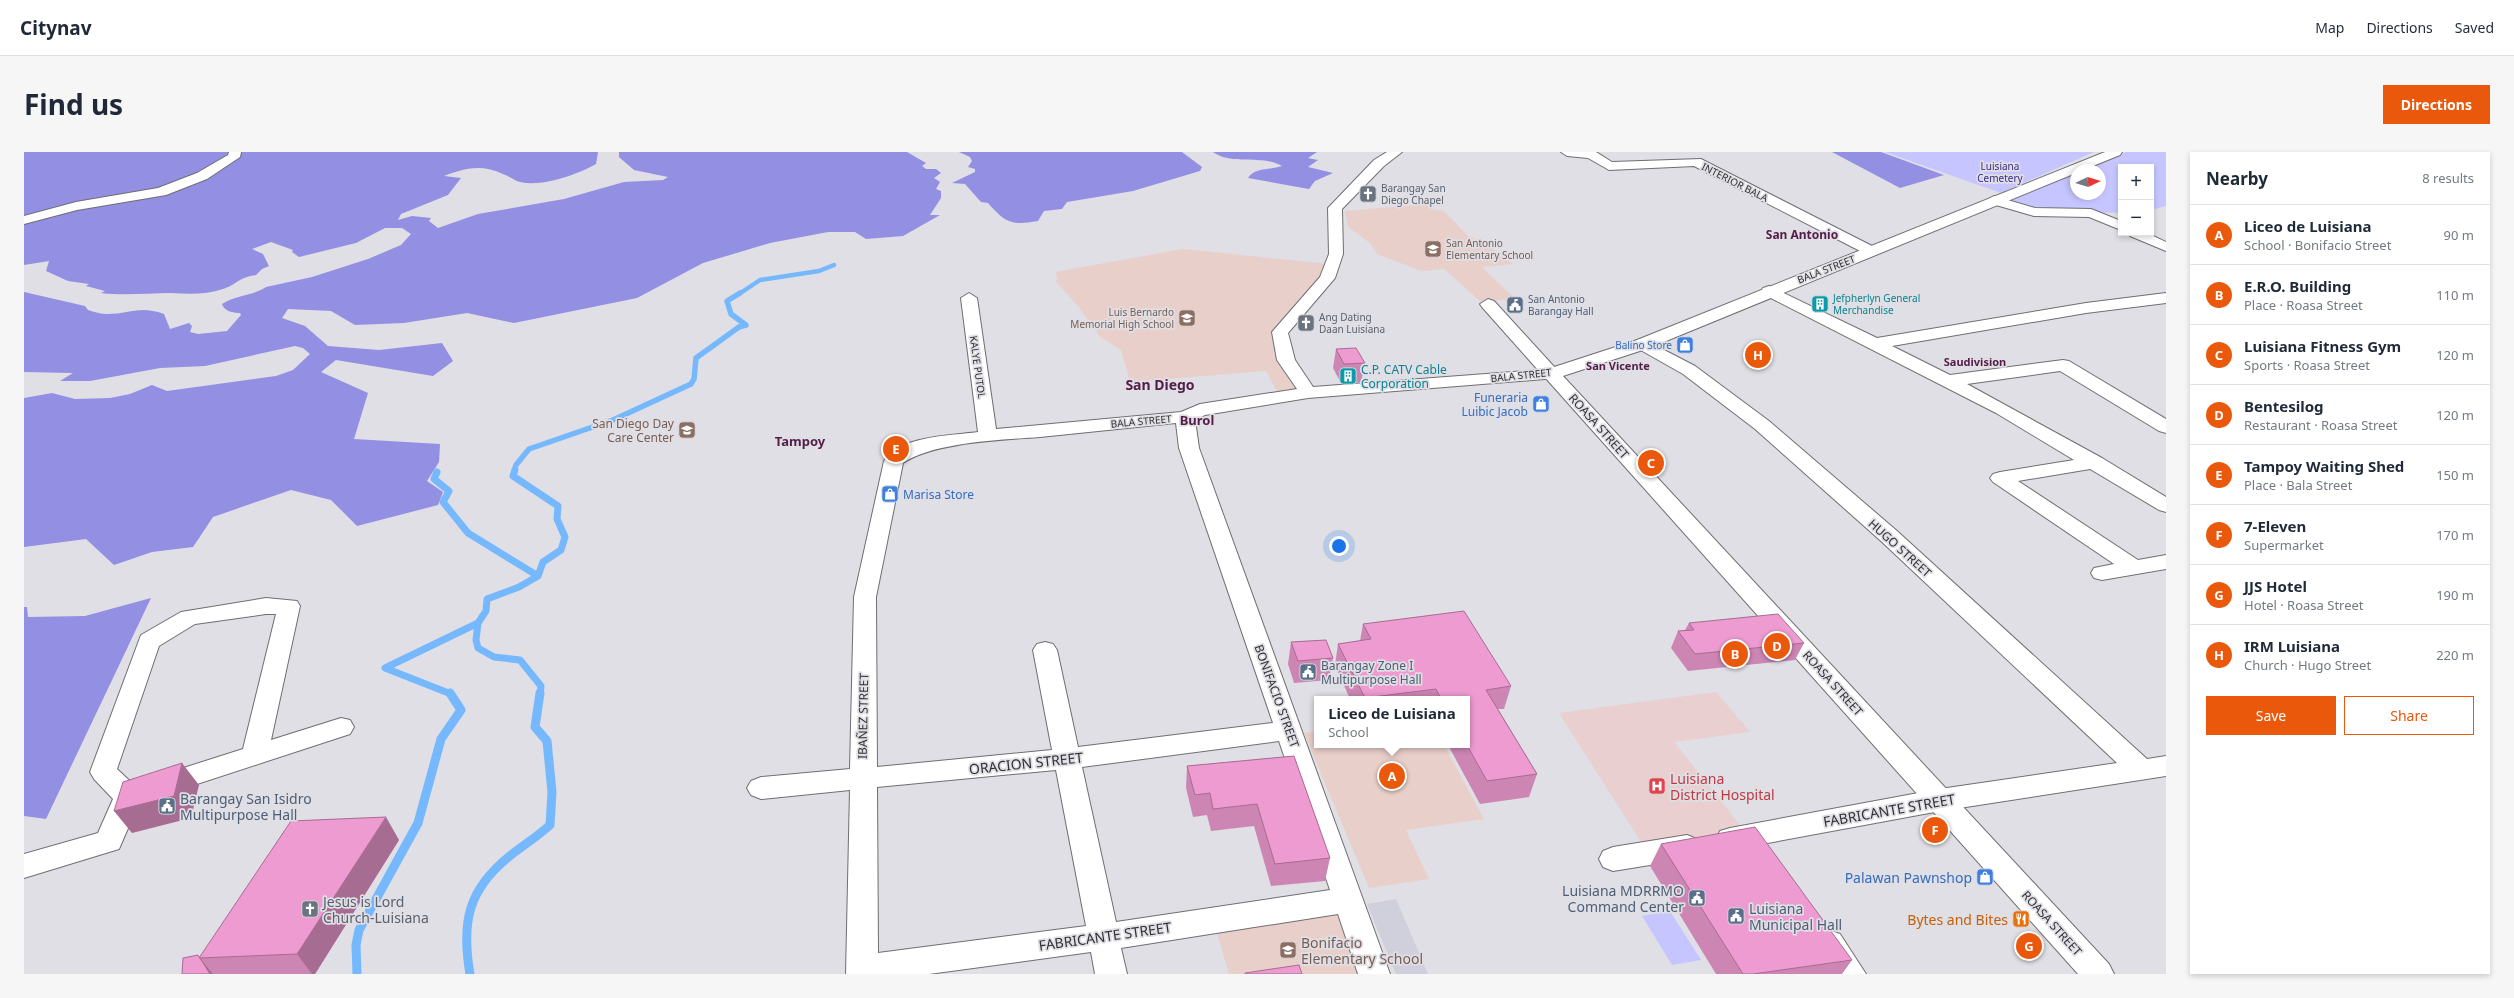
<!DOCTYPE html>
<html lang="en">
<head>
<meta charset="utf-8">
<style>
  :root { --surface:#fff; --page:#f6f6f7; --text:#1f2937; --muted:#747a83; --line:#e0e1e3; --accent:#ea580c }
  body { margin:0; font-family:"Noto Sans",sans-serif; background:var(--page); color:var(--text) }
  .controls { position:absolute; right:12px; top:12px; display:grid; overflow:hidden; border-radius:0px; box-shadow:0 2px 6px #0003 }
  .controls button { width:36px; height:36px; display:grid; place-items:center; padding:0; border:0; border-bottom:1px solid var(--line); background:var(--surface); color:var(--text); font:20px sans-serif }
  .compass { position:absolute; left:2046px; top:12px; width:36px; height:36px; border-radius:50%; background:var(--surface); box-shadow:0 2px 6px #0003; rotate:86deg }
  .you { position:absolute; left:1315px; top:394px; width:14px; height:14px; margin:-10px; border:3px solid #fff; border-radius:50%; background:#1a73e8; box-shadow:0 0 0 6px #1a73e833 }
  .badge { display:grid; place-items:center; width:26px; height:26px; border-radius:50%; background:var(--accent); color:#fff; font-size:13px; font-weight:700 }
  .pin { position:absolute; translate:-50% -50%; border:2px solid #fff; box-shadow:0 1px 4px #0006 }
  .popup { position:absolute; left:1290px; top:544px; width:156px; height:52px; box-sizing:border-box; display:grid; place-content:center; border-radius:0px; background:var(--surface); filter:drop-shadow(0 1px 3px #0005); font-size:13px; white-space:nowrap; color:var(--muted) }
  .popup b { font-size:15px; color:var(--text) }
  .popup::after { content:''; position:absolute; left:50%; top:100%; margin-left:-8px; border:8px solid transparent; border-top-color:var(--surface) }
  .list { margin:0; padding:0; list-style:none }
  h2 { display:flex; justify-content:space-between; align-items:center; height:52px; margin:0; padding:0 16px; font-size:17px }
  h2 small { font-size:13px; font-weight:400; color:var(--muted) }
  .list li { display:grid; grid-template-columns:26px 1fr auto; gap:12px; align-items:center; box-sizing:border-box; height:60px; padding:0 16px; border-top:1px solid var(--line) }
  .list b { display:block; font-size:15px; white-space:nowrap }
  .list p { margin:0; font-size:13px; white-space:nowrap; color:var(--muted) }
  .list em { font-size:13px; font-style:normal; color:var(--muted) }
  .actions { display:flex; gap:8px; padding:12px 16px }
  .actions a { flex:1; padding:9px 0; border:1px solid var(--accent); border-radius:0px; text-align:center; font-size:14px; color:var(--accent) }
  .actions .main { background:var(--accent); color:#fff }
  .map { position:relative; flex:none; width:2142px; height:822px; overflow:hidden; border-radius:0px }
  header { display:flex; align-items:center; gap:24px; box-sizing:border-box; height:56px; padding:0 20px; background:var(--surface); border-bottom:1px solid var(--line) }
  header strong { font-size:19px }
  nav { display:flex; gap:22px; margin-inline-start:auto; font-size:14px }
  .intro { display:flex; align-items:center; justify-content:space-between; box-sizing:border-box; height:96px; padding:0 24px }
  h1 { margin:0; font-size:28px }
  .button { padding:10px 18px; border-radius:0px; background:var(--accent); color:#fff; font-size:14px; font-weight:700 }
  main { display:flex; gap:24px; padding:0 24px }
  aside { flex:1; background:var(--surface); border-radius:0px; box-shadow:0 2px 6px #0003 }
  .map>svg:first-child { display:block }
  .built { fill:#d0d0dd }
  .education { fill:#e9cfca }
  .medical { fill:#e9cfcf }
  .green { fill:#c6c5ff }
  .forest { fill:#938fe2 }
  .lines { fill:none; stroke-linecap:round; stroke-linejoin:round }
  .stream-far3 { stroke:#76b8fd; stroke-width:4.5 }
  .stream-far2 { stroke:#76b8fd; stroke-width:5.5 }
  .stream-far1 { stroke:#76b8fd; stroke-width:7 }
  .stream { stroke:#76b8fd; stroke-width:9 }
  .street-casing { stroke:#6e6e73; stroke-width:2 }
  .primary-casing { stroke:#6e6e73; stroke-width:2 }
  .street { fill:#fff; fill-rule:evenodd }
  .primary { fill:#fff; fill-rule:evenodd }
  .wall { fill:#cd85b4 }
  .shaded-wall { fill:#a76c92 }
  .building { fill:#ee9bd1; stroke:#a76c92 }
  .labels { text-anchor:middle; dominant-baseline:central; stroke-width:3.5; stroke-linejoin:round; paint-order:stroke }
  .far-park-label { font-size:10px; fill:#3b2988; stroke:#dfdfe5 }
  .far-street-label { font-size:10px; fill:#313133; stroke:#dfdfe5 }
  .far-worship-label { font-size:10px; fill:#5b616d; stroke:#dfdfe5; text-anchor:start }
  .far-education-label { font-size:10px; fill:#785e54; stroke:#dfdfe5; text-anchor:start }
  .far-culture-label { font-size:10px; fill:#0d838f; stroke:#dfdfe5; text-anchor:start }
  .far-service-label { font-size:10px; fill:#4e5e75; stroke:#dfdfe5; text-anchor:start }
  .far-shop-label { font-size:10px; fill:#366cbe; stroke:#dfdfe5; text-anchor:end }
  .far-neighbourhood-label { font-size:11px; font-weight:bold; fill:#541d48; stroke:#dfdfe5 }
  .far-quarter-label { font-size:12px; font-weight:bold; fill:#541d48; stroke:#dfdfe5 }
  .culture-label { font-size:12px; fill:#0d838f; stroke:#dfdfe5; text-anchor:start }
  .shop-label { font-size:12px; fill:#366cbe; stroke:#dfdfe5; text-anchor:end }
  .education-label { font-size:12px; fill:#785e54; stroke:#dfdfe5; text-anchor:end }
  .street-label { font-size:12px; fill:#313133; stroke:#dfdfe5 }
  .service-label { font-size:12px; fill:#4e5e75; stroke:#dfdfe5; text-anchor:start }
  .neighbourhood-label { font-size:13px; font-weight:bold; fill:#541d48; stroke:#dfdfe5 }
  .quarter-label { font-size:14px; font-weight:bold; fill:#541d48; stroke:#dfdfe5 }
  .near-street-label { font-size:14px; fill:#313133; stroke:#dfdfe5 }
  .near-health-label { font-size:14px; fill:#be3a42; stroke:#dfdfe5; text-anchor:start }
  .near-service-label { font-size:14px; fill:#4e5e75; stroke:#dfdfe5; text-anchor:start }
  .near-shop-label { font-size:14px; fill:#366cbe; stroke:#dfdfe5; text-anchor:end }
  .near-worship-label { font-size:14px; fill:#5b616d; stroke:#dfdfe5; text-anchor:start }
  .near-food-label { font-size:14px; fill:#c56008; stroke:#dfdfe5; text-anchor:end }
  .near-education-label { font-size:14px; fill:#785e54; stroke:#dfdfe5; text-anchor:start }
</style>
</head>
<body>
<header>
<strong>Citynav</strong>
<nav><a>Map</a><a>Directions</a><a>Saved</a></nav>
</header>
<div class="intro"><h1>Find us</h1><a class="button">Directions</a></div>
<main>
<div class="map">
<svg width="2142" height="822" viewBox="0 0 2142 822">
  <rect width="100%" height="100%" fill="#dfdfe5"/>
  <!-- built -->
  <path class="built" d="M1372,747L1404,822H1372L1343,752Z"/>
  <!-- education -->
  <path class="education" d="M1404,52L1410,58L1420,59L1444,84L1458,89L1489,112L1458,115L1491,147L1457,150L1420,117L1397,119L1353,102L1346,91L1324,75L1321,59Z
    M1159,97L1305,112L1297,130L1252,178L1280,239L1254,241L1242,219L1106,230L1097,198L1076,185L1054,154L1031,129L1034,127L1031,120Z
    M1293,579V593H1420L1460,667L1382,678L1405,727L1345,736L1280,581Z
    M1314,756L1339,822H1205L1191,774Z"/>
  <!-- medical -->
  <path class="medical" d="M1692,540L1726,580L1650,590L1720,678L1621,696L1535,561Z"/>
  <!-- green -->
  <path class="green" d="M1861,0H2070L1977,41Z
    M2102,0H2142V54L2127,58V15H2097V61L2011,59L1981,50L2052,21V42H2076V18H2058Z
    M1646,759L1677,808L1648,813L1618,764Z"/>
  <!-- forest -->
  <path class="forest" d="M0,0H574L572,12C552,23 519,35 496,30C490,28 485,24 479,22C458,12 441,16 420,24L437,26L424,43L377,62L374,68L388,64L407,66L405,69L414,76L454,62L540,47L600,30L639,28L644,25L610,18L595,5V0H883L902,11L898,14L902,17H912L917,21L910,26L916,30L912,37L917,39V46L906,63H916L879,84L842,87L831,80H804L746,91L679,111L613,146L490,171L443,161L380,171L331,173L307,159L264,157L258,166L281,174L304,194L355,198L418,191L429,209L409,224L312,208L297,220L344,241L330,287L416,292L415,310L403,329L419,340L414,353L333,374L307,348L267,338L189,365L169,395L128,400L90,413L62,387L0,395V246L28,241L51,247L86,246L106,242L128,233L143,239L252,224L269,218L286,202L279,196L271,194L181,214L136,216L66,229H36L49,221L0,220V140L61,154L64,158C70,160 77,162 83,162C106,162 115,153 140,162L146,177L165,171L168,174L166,180L174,182L203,179L217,163L216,161C209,161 200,159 198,152C212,143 229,144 242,135L288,125L344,107L377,93L387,82L378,76H361L332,91L275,105L268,100L269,98L247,90L228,97L239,102L245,114L238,117L232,123C215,125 212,133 199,137C182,143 164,142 147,141C124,141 101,144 77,141L81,139L62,134L65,132L44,129L22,119L25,109L0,113Z
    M935,0H1158L1178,15L1176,19L1109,39L1043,50L1038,57L1020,59L1014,69C986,74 981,70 964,51L957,50L941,32L928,31L951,20V17L944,15L948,9L946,5Z
    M1189,0H1293L1284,6L1294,8L1284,15L1309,21L1291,29L1285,37L1224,26C1230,15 1247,18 1258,14C1238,2 1208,14 1189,0Z
    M1791,0H1857L1920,23L1876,36L1808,0Z
    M127,446L22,667L0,664V455H3L4,465L61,464Z"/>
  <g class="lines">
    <!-- stream-far3 -->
    <path class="stream-far3" d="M715,142L736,128L795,119L810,113"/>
    <!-- stream-far2 -->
    <path class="stream-far2" d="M490,319L492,313L505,297L589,268L667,232L670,227L672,206L715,175L722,173L707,162L703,149L716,141"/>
    <!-- stream-far1 -->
    <path class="stream-far1" d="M491,318L489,324L534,354L533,367L541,385L537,398L519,410L514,424
      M413,320L410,327L425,339L419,350L444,381L514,424L495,435L463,447L462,459L454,471L361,516L427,542
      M454,471L452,488L454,496L470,505L496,508L517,534L516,542"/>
    <!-- stream -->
    <path class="stream" d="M333,822L332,793L335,778L394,671L417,587L437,558L426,541
      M446,822C437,770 444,737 487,703C500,693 514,684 526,673L528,640L523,589L511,575L516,541"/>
    <defs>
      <path id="street" d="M205,0H217L216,5L183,27L142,43L53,58L0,72V64L52,50L134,36L173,21L204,3Z
        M1363,0H1378L1360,14L1318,57L1319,102L1311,126L1264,181L1271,208L1289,235L1514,218L1458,155L1456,152L1464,147L1470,149L1533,218L1536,222L1533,226L1284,246L1181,263L1171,268L1175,296L1366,822H1334L1314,762L1097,796L1103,822H1071L1067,800L905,822H822L826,638L737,647L727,643L723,636L727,629L737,625L826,617L830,445L860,309C878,283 926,284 954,280L937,146L945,141L953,146L972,277L1157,260L1176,252L1273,237L1253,208L1248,180L1296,125L1305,102L1304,56L1350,8ZM1152,271L1155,296L1249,571L1054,595L1033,498L1029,492L1021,490L1013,492L1009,498L1028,598L853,615L852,445L879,311C910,290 978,288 1016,285C1061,280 1107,276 1152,271ZM1255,589L1306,738L1092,770L1058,615ZM1032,618L1062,774L854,801L853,635Z
        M1537,0H1572L1588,10L1677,7L1852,96L1854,99L1852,102H1842L1670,14L1585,18L1564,6L1543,4Z
        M1970,44L2011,56L2067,57L2097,69V78L2065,65L2010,64L1965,51L1963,48Z
        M2104,81H2123L2142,90V99L2106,84Z
        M1745,134L1853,186L2062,151L2142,141V151L2062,161L1868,194L1926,223L2039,208L2045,209L2142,267V281L2135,279L2036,219L1943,232L2078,306L2142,345V360L2135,358L2066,317L1994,329L2114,408L2142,403V417L2078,428L2070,426L2067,421L2070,416L2090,412L1969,330L1966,326L1969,322L1976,320L2050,308L1972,261L1739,142L1737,139L1739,136Z
        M1619,187L1671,214L1745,269L1873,379L2123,607L2142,604V624L1916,659L1706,698L1696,695L1692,687L1696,679L1706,676L1916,637L2093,611L1857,389L1731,277L1659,222L1613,196L1611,192L1613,188Z
        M242,446L273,449L276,454L247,588L317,566L326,568L330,575L326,582L115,651L95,697L0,726V702L74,681L89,647L70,627L66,620L117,483L157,460ZM242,462H252L219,597L109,632L93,617L135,494L171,472Z
        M1663,683L1673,687L1677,695L1673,703L1663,707L1589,719L1579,715L1575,707L1579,699L1589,695Z
        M1805,778L1816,782L1842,822H1808L1790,792L1794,782Z"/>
      <path id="primary" d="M2081,0H2098L2096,3L2059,18H2052V21L1625,196L1539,224L2085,812L2090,822H2054L1518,222L1521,218L1613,188Z"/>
    </defs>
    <!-- street casing -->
    <use href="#street" class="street-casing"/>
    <!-- primary casing -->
    <use href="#primary" class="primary-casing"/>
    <!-- street -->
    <use href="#street" class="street"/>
    <!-- primary -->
    <use href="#primary" class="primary"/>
  </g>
  <!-- wall -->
  <path class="wall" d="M1312,197L1341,211L1337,230L1317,231L1309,216Z
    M1665,471L1780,491L1771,508L1664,519L1647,496L1654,479L1661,478Z
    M1339,472L1487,534L1480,557H1474L1513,622L1505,645L1456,652L1424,593H1443V547H1326L1311,513L1314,492L1336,489Z
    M1267,490L1309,506L1305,528L1270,531L1264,512Z
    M1270,604L1306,706L1301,729L1247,734L1230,674L1187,679L1183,663L1169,665L1162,636L1163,614Z
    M375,688L291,822H158L176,806Z
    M1637,692L1828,808L1818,822H1692L1626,714Z"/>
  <!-- shaded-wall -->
  <path class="shaded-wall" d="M158,611L175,633L167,666L108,681L90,659Z
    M362,665L375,688L291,822H288L273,802Z
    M177,808L189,822H186Z"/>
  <!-- building -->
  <path class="building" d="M1332,196L1341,211L1320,212L1312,197Z
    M1440,459L1487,534L1462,538L1513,622L1463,629L1443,593V547H1417L1412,537L1341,546L1314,492L1347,487L1339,472Z
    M1754,462L1780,491L1671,502L1654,479L1670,478L1665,471Z
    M1302,488L1309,506L1274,509L1267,490Z
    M1270,604L1306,706L1251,712L1233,652L1189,657L1186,641L1171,643L1163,614Z
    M158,611L150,644L90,659L99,630Z
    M362,665L273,802L175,806L267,669Z
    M1731,675L1828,808L1729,822H1719L1637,692Z
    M174,803L186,822H158L159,806Z
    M1275,813L1278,822H1221V821Z"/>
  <!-- icons -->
  <defs>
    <symbol id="church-square" viewBox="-11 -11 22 22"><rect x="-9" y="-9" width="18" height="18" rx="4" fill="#6b7280" stroke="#dfdfe5"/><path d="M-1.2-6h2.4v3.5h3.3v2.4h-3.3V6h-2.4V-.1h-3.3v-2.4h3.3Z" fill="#fff"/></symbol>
    <symbol id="school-square" viewBox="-11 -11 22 22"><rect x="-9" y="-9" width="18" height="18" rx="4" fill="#8d6e63" stroke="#dfdfe5"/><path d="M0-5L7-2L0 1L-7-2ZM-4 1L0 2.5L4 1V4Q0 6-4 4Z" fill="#fff"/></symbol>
    <symbol id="building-square" viewBox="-11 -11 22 22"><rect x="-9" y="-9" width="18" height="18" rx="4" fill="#0f9aa8" stroke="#dfdfe5"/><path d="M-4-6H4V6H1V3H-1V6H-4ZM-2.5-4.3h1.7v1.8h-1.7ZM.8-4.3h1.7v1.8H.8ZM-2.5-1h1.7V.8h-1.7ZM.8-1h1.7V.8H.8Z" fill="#fff"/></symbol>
    <symbol id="civic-square" viewBox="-11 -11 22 22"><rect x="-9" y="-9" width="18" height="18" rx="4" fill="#5c6f8a" stroke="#dfdfe5"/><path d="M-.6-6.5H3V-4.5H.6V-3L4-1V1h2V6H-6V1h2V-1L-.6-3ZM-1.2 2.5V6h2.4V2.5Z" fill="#fff"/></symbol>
    <symbol id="shop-square" viewBox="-11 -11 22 22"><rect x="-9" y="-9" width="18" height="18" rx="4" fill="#3f7fe0" stroke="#dfdfe5"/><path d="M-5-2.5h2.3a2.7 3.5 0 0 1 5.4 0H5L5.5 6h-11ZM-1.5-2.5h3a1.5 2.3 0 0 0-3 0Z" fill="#fff"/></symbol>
    <symbol id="hospital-square" viewBox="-11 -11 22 22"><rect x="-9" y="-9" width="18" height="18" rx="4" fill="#e0444e" stroke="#dfdfe5"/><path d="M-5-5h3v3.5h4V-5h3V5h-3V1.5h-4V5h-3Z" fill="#fff"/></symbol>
    <symbol id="restaurant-square" viewBox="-11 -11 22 22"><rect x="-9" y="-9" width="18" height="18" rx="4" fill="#e8710a" stroke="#dfdfe5"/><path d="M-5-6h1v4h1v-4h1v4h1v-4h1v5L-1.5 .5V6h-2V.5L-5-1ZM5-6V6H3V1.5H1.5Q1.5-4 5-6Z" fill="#fff"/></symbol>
  </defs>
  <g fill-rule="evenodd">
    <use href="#church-square" x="1334" y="32" width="20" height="20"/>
    <use href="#school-square" x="1399" y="87" width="20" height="20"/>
    <use href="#building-square" x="1786" y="142" width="20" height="20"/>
    <use href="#civic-square" x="1481" y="143" width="20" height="20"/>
    <use href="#school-square" x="1153" y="156" width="20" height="20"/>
    <use href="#church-square" x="1272" y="161" width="20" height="20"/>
    <use href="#shop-square" x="1651" y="183" width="20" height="20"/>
    <use href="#building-square" x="1314" y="214" width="20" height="20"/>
    <use href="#shop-square" x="1507" y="242" width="20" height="20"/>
    <use href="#school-square" x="653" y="268" width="20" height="20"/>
    <use href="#shop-square" x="856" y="332" width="20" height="20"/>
    <use href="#civic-square" x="1274" y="510" width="20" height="20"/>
    <use href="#hospital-square" x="1623" y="624" width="20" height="20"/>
    <use href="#civic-square" x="133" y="644" width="20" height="20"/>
    <use href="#shop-square" x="1951" y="715" width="20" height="20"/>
    <use href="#civic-square" x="1663" y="736" width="20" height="20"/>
    <use href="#church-square" x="276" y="747" width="20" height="20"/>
    <use href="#civic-square" x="1702" y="754" width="20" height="20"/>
    <use href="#restaurant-square" x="1987" y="757" width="20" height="20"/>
    <use href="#school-square" x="1254" y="788" width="20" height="20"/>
  </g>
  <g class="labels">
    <!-- far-park labels -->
    <g class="far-park-label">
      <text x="1976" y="14">Luisiana<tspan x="1976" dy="12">Cemetery</tspan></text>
    </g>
    <!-- far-street labels -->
    <g class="far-street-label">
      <text transform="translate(1711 30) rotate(27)">INTERIOR BALA</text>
      <text transform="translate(1802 117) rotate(-21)">BALA STREET</text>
      <text transform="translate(954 215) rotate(82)">KALYE PUTOL</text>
      <text transform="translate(1497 223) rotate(-6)">BALA STREET</text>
      <text transform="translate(1117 269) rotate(-5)">BALA STREET</text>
    </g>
    <!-- far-worship labels -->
    <g class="far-worship-label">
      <text x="1357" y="36">Barangay San<tspan x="1357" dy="12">Diego Chapel</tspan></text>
      <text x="1295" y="165">Ang Dating<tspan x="1295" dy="12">Daan Luisiana</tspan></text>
    </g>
    <!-- far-education labels -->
    <g class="far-education-label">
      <text x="1422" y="91">San Antonio<tspan x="1422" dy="12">Elementary School</tspan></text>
      <text x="1150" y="160" text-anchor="end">Luis Bernardo<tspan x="1150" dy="12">Memorial High School</tspan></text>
    </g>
    <!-- far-culture labels -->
    <g class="far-culture-label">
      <text x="1809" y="146">Jefpherlyn General<tspan x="1809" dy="12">Merchandise</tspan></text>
    </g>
    <!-- far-service labels -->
    <g class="far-service-label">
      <text x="1504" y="147">San Antonio<tspan x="1504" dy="12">Barangay Hall</tspan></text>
    </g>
    <!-- far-shop labels -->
    <g class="far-shop-label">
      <text x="1648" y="193">Balino Store</text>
    </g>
    <!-- far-neighbourhood labels -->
    <g class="far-neighbourhood-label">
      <text x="1951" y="209">Saudivision</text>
      <text x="1594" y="213">San Vicente</text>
    </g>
    <!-- far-quarter labels -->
    <g class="far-quarter-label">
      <text x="1778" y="82">San Antonio</text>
    </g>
    <!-- culture labels -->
    <g class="culture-label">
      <text x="1337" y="217">C.P. CATV Cable<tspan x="1337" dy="14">Corporation</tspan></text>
    </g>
    <!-- shop labels -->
    <g class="shop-label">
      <text x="1504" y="245">Funeraria<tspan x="1504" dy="14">Luibic Jacob</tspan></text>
      <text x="879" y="342" text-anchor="start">Marisa Store</text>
    </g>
    <!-- education labels -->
    <g class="education-label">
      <text x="650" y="271">San Diego Day<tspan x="650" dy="14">Care Center</tspan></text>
    </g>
    <!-- street labels -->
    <g class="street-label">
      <text transform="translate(1575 274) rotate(48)">ROASA STREET</text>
      <text transform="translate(1876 396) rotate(42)">HUGO STREET</text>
      <text transform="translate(1809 531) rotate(48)">ROASA STREET</text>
      <text transform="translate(1253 544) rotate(70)">BONIFACIO STREET</text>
      <text transform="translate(839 564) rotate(-89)">IBAÑEZ STREET</text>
      <text transform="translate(2028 771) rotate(48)">ROASA STREET</text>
    </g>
    <!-- service labels -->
    <g class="service-label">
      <text x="1297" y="513">Barangay Zone I<tspan x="1297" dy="14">Multipurpose Hall</tspan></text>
    </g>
    <!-- neighbourhood labels -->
    <g class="neighbourhood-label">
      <text x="1173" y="268">Burol</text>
      <text x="776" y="289">Tampoy</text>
    </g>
    <!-- quarter labels -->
    <g class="quarter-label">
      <text x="1136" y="232">San Diego</text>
    </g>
    <!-- near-street labels -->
    <g class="near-street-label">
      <text transform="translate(1002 611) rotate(-6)">ORACION STREET</text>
      <text transform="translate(1865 658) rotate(-10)">FABRICANTE STREET</text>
      <text transform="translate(1081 784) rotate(-8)">FABRICANTE STREET</text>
    </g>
    <!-- near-health labels -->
    <g class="near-health-label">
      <text x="1646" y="626">Luisiana<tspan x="1646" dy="16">District Hospital</tspan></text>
    </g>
    <!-- near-service labels -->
    <g class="near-service-label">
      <text x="156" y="646">Barangay San Isidro<tspan x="156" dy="16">Multipurpose Hall</tspan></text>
      <text x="1660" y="738" text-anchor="end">Luisiana MDRRMO<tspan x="1660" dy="16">Command Center</tspan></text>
      <text x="1725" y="756">Luisiana<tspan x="1725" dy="16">Municipal Hall</tspan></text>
    </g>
    <!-- near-shop labels -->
    <g class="near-shop-label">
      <text x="1948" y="725">Palawan Pawnshop</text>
    </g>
    <!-- near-worship labels -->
    <g class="near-worship-label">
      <text x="299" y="749">Jesus is Lord<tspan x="299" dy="16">Church-Luisiana</tspan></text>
    </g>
    <!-- near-food labels -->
    <g class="near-food-label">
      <text x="1984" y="767">Bytes and Bites</text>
    </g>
    <!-- near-education labels -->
    <g class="near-education-label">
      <text x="1277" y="790">Bonifacio<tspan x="1277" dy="16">Elementary School</tspan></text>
    </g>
  </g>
</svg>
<div class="controls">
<button>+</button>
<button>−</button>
</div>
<svg class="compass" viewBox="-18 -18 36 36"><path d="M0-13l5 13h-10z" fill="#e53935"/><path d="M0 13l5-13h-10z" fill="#747a83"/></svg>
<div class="you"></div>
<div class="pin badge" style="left:1368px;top:624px">A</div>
<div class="popup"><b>Liceo de Luisiana</b>School</div>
<div class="pin badge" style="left:1711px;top:502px">B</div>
<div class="pin badge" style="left:1627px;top:311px">C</div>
<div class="pin badge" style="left:1753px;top:494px">D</div>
<div class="pin badge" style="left:872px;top:297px">E</div>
<div class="pin badge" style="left:1911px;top:678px">F</div>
<div class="pin badge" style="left:2005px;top:794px">G</div>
<div class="pin badge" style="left:1734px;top:203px">H</div>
</div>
<aside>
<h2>Nearby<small>8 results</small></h2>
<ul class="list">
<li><span class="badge">A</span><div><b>Liceo de Luisiana</b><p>School · Bonifacio Street</p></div><em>90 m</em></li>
<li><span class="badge">B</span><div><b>E.R.O. Building</b><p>Place · Roasa Street</p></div><em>110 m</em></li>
<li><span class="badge">C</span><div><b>Luisiana Fitness Gym</b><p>Sports · Roasa Street</p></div><em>120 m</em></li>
<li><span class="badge">D</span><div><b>Bentesilog</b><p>Restaurant · Roasa Street</p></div><em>120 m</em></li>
<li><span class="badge">E</span><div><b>Tampoy Waiting Shed</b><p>Place · Bala Street</p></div><em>150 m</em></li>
<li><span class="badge">F</span><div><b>7-Eleven</b><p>Supermarket</p></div><em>170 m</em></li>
<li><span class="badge">G</span><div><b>JJS Hotel</b><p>Hotel · Roasa Street</p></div><em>190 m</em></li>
<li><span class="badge">H</span><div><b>IRM Luisiana</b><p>Church · Hugo Street</p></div><em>220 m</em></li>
</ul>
<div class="actions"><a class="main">Save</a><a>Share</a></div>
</aside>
</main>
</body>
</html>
